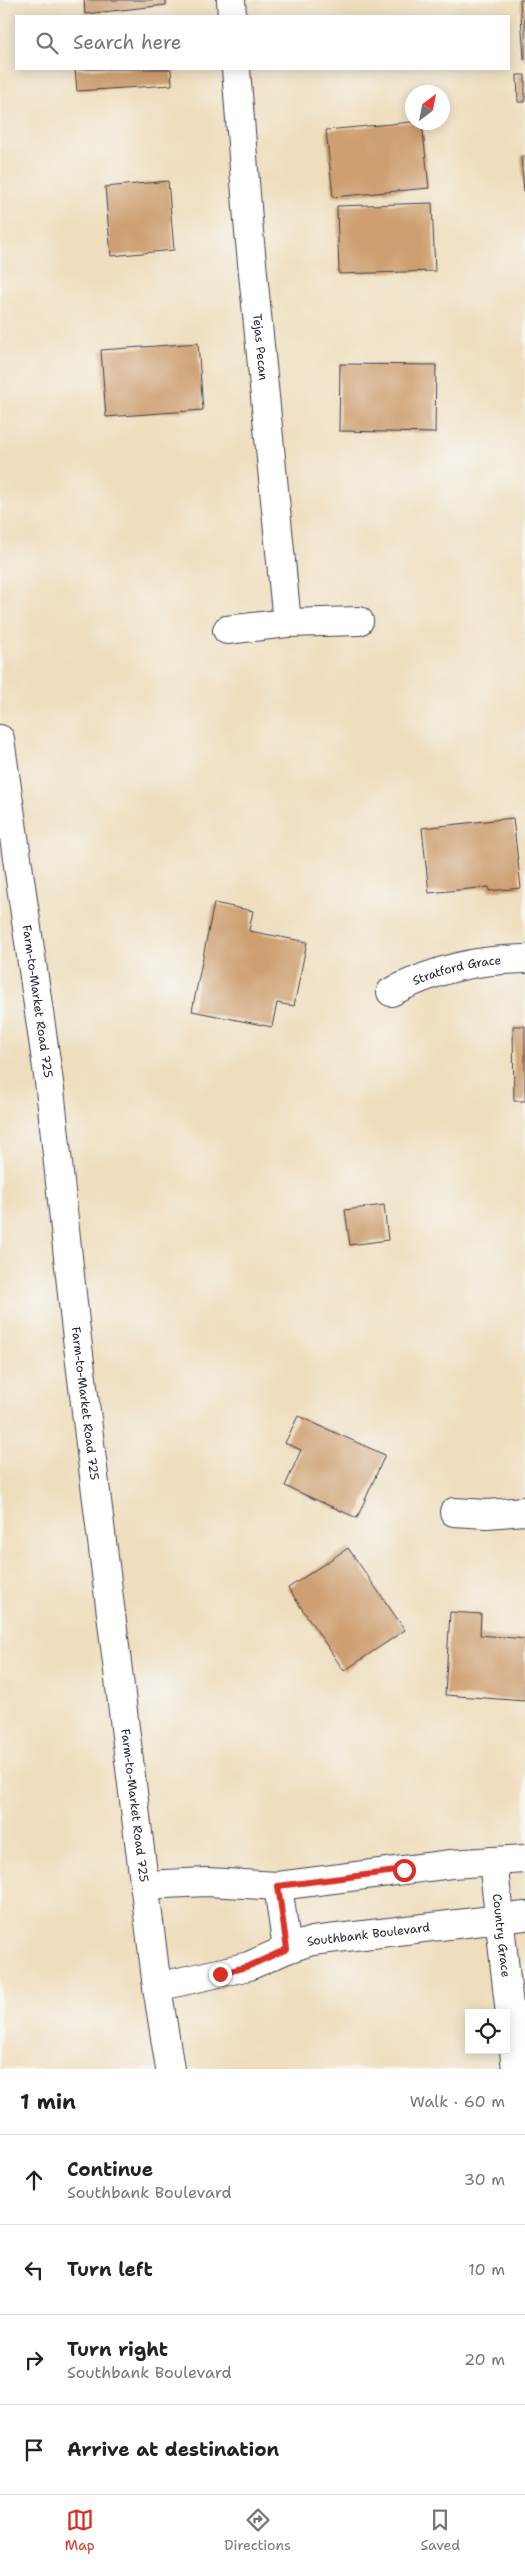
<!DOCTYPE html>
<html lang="en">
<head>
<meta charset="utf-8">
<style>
  :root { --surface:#fff; --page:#f2f2f2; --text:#222; --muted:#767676; --line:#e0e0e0; --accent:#d93025 }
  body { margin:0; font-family:"Shantell Sans",sans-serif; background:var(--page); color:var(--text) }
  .controls { position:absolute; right:15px; bottom:15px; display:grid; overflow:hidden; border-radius:0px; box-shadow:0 2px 12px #0003 }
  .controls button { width:45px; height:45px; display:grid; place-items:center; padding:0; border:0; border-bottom:1px solid var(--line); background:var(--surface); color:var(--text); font:25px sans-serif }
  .compass { position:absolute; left:405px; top:85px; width:45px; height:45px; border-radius:50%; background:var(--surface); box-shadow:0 2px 12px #0003; rotate:32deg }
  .stop { position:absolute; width:15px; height:15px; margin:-11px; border:4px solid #d93025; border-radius:50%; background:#fff }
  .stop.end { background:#d93025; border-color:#fff; box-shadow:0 1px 5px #0008 }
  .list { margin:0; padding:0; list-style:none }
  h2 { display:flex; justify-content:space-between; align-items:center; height:65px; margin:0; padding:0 20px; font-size:21px }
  h2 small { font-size:16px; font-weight:400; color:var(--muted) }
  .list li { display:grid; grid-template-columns:32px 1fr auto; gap:15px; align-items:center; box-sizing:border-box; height:90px; padding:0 20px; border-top:1px solid var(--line) }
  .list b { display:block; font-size:19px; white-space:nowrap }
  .list p { margin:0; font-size:16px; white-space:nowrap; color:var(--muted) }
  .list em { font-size:16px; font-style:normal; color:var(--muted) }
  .icon { flex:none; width:28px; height:28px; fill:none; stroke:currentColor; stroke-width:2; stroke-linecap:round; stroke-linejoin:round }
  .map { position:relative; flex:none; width:525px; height:2069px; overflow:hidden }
  .search { position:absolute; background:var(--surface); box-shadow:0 2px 12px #0003; left:15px; right:15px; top:15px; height:55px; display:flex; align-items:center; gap:12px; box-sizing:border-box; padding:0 18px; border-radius:0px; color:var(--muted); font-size:19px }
  .sheet { height:425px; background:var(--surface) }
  nav { display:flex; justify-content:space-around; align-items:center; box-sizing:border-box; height:70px; border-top:1px solid var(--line); background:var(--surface); font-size:14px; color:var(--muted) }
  nav a { display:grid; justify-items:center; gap:2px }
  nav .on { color:var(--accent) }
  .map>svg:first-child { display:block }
  .building { fill:#ce9f6f }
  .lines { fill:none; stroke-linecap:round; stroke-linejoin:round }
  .minor-casing { stroke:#413e4e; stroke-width:30 }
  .minor { stroke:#fff; stroke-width:28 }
  .route { stroke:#d93025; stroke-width:6 }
  .labels { text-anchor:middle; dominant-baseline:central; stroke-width:4.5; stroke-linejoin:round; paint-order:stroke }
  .street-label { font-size:12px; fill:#22223b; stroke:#f6f6f2 }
</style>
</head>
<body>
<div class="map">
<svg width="525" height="2069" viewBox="0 0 525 2069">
  <rect width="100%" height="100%" fill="#f6f6f2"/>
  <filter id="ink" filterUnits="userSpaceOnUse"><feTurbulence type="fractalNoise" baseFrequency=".02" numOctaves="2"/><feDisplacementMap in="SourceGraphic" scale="10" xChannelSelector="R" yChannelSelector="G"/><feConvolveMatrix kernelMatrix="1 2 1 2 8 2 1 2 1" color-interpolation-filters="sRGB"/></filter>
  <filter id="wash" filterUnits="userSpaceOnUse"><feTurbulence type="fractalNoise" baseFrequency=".0096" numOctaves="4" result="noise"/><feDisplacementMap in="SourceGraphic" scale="20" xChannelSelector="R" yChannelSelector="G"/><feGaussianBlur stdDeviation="1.12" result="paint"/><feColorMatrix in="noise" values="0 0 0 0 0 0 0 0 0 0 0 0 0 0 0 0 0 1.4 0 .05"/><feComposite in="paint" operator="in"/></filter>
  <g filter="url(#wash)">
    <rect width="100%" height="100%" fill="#efdebd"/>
    <g id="blocks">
      <!-- building -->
      <path class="building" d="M84,0H166V5L85,14Z
        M520,0H525V60H524Z
        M75,69H171L172,85L77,91Z
        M517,75H525V102H518Z
        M412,122H422L429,188L333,197L326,130Z
        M521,156H525V192H524Z
        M168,181L174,250L111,256L105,187Z
        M432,203L435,271L339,274L337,206Z
        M198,343L203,410L106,417L101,350Z
        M340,364L436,365L435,433L339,431Z
        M513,818L521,888L489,891V887L429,893L422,828Z
        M214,903L253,911L249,931L307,942L294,1006L277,1003L272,1027L192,1011Z
        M513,1026H525V1101H514Z
        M384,1205L388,1240L350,1245L345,1210Z
        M298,1416L385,1455L357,1518L285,1486L301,1450L285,1443Z
        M348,1548L405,1630L344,1671L288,1588Z
        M450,1612L481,1614L480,1635L525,1639V1701L445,1695Z"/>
    </g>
  </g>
  <g filter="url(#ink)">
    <use href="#blocks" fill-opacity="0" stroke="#413e4e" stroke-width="1"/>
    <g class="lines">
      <defs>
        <g id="minor">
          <path d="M231,0L232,16"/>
          <path id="s1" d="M236,69L249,232L287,623"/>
          <path d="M227,630L287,623L359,621"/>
          <path id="s2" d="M0,739L50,1089L75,1322L157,1987L170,2069"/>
          <path id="s3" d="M391,992C437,969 474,960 525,959"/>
          <path d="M454,1512L487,1514L525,1511"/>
          <path id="s4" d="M493,1861L516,2069"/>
          <path d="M144,1885L207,1882L278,1886L451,1864L525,1859"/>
          <path d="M278,1886L287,1949"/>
          <path id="s5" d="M157,1987L249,1966L287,1949L312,1941L525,1916"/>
        </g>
      </defs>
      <!-- minor casing -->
      <use href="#minor" class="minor-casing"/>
      <!-- minor -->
      <use href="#minor" class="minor"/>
    </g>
  </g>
  <g class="lines" filter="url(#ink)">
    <!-- route -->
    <path class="route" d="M220,1974L249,1966L287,1949L278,1886L404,1870"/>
  </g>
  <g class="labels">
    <!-- street labels -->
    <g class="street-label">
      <text stroke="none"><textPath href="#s1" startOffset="279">Tejas Pecan</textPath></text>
      <text stroke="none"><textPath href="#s3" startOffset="70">Stratford Grace</textPath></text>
      <text stroke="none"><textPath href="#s2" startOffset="265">Farm-to-Market Road 725</textPath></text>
      <text stroke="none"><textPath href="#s2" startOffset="670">Farm-to-Market Road 725</textPath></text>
      <text stroke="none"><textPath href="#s2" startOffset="1075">Farm-to-Market Road 725</textPath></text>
      <text stroke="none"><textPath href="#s4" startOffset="75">Country Grace</textPath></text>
      <text stroke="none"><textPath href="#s5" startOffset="219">Southbank Boulevard</textPath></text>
    </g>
  </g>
</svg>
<div class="controls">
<button><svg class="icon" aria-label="locate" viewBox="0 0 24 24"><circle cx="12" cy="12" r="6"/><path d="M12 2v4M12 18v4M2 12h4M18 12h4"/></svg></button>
</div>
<svg class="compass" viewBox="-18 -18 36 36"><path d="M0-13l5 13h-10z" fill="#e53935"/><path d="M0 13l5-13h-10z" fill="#767676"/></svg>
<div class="stop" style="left:404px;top:1870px"></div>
<div class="stop end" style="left:220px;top:1974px"></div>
<div class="search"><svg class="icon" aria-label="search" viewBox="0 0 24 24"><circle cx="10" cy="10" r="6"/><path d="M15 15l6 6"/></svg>Search here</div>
</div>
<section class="sheet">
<h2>1 min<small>Walk · 60 m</small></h2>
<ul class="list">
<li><svg class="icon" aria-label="ahead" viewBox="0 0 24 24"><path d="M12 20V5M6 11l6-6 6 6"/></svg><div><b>Continue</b><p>Southbank Boulevard</p></div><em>30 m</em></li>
<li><svg class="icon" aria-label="left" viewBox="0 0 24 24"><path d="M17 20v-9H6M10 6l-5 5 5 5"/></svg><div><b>Turn left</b></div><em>10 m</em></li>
<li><svg class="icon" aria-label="right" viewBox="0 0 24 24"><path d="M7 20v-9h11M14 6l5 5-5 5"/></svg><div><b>Turn right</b><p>Southbank Boulevard</p></div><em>20 m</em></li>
<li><svg class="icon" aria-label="arrive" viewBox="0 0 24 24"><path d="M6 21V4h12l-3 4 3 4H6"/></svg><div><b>Arrive at destination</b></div></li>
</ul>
</section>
<nav>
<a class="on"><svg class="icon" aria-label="map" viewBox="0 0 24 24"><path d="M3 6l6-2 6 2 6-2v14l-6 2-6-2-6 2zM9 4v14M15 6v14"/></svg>Map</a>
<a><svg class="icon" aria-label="directions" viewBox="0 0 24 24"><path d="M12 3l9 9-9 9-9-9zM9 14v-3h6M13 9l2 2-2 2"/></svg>Directions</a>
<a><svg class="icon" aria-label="saved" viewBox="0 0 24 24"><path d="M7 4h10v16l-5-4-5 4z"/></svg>Saved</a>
</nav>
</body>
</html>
